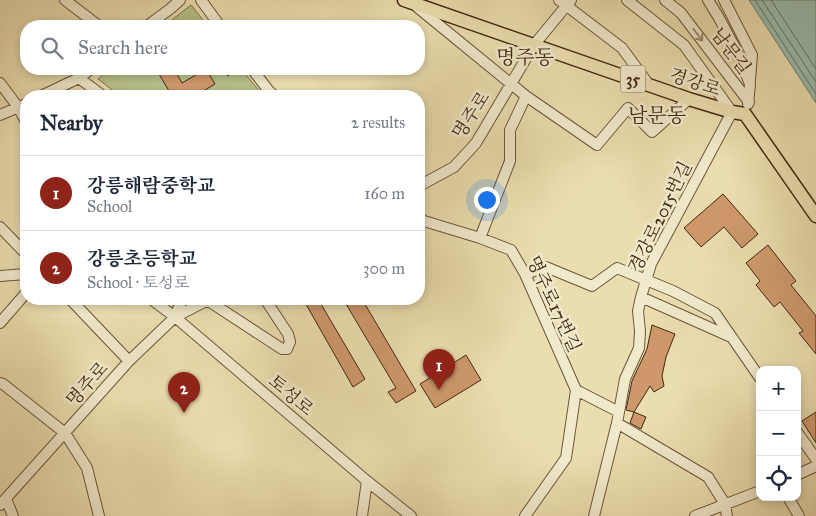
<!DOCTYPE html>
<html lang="en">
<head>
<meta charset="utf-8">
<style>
  :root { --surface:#fff; --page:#f6f6f7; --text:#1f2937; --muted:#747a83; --line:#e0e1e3; --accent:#8f2418 }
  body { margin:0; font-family:"IM FELL Great Primer","Noto Serif KR",serif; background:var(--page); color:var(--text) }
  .controls { position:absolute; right:15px; bottom:15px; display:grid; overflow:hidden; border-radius:10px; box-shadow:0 2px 8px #0003 }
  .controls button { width:45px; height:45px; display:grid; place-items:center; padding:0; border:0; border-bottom:1px solid var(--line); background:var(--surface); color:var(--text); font:25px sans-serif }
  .you { position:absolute; left:486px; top:199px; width:18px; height:18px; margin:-12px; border:4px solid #fff; border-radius:50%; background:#1a73e8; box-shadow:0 0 0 8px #1a73e833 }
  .badge { display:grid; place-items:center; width:32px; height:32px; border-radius:50%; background:var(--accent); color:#fff; font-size:16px; font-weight:700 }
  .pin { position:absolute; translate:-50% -41px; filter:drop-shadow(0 1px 2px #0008) }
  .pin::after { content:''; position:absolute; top:26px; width:18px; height:15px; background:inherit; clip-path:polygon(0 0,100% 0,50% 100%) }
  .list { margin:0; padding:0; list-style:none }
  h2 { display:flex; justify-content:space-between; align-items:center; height:65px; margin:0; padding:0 20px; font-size:21px }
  h2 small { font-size:16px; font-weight:400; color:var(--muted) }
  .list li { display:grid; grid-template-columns:32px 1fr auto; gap:15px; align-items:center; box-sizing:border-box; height:75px; padding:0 20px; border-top:1px solid var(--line) }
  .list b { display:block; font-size:19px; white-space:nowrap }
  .list p { margin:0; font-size:16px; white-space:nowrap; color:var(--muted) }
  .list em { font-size:16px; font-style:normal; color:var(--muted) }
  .icon { flex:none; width:28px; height:28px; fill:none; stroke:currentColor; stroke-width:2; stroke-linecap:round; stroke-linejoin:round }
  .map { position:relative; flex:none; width:816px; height:516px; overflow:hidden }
  .search { position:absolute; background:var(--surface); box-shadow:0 2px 8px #0003; left:20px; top:20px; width:405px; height:55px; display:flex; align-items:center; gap:12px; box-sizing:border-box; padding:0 18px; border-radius:20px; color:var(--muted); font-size:19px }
  .panel { position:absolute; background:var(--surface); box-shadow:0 2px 8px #0003; left:20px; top:90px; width:405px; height:215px; border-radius:20px }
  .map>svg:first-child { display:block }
  .green { fill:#b7c18b; stroke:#7c754e }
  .water { fill:#98bbad; stroke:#75816f }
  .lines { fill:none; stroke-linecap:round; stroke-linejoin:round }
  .shore { stroke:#6c725f; stroke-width:1 }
  .building { fill:#ce986b; stroke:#412911 }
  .minor-casing { stroke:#6b5638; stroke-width:12 }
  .major-casing { stroke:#412911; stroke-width:15 }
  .minor { stroke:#f1e9cb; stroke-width:10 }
  .major { stroke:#eaddaf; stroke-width:12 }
  .oneway { stroke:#99896e }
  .labels { text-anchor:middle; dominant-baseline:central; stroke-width:5; stroke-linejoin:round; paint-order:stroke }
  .shield { fill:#f1e9cb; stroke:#766349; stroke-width:1 }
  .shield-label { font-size:16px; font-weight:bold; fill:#412911 }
  .street-label { font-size:18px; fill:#412911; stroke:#f1e9cb }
  .quarter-label { font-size:20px; fill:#412911; stroke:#f1e9cb }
</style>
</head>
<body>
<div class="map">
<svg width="816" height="516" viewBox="0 0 816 516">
  <rect width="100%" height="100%" fill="#eaddaf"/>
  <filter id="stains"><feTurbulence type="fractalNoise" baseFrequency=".004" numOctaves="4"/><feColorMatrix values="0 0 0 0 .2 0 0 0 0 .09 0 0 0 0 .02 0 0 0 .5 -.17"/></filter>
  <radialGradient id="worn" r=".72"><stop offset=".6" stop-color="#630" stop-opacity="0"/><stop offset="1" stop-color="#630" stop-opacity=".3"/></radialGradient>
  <!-- green -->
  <path class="green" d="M191,5L208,26H164Z
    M110,69H241L261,93L257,96H120L98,79Z"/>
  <!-- water -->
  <path class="water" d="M749,0H816V103Z"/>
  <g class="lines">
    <!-- shore -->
    <path class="shore" d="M755,0L816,94
      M762,0L816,82
      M771,0L816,69"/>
  </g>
  <!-- building -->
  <path class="building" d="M156,69H174L182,83L206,69L215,84L195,96H172Z
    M222,69H237L228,76Z
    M723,194L758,234L742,248L724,227L701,247L684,228Z
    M768,245L796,281L791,285L816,316V354L799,333L803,331L780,302L774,307L756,285L760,281L746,263Z
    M303,299H318L365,379L353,387Z
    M343,299H362L416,391L396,403L388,392L396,388Z
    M652,325L675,334L666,357L662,376L664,386L654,392L650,386L634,412L626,410L632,381L647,349Z
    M466,355L481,380L435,408L420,384Z
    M634,412L646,417L641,429L630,423Z
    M816,412V443L802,421Z"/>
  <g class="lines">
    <defs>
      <path id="minor" d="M65,0L99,26
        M201,0L220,26
        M559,0L622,48L649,85
        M665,0L681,13L749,102
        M708,0L719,18L736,50L750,84L748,104
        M724,0L752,55L750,80
        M417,7L526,96L597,145L628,108L652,132L689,99
        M147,26L170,9L180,0
        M252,69L269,91L275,96
        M79,78L103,96
        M0,83L18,107L26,122
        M41,96L79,78L91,69
        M0,115L26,104
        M419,186L454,167L476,143L534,45L571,0
        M419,217L424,221L480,238L511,250L525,274L576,390L619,412
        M0,227L26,254
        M480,238L510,161V130L526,96
        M525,274L546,267L592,286L617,268L673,291L715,313L760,378
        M0,276L26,274
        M641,297L731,337
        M70,299L129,361
        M151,299L175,317L367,481L411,516
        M207,300L282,349H287L290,342L288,334L265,299
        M175,317L182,299
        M0,323L26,293
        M0,383L3,384L65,433L87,468L99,516
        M617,423L708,477L725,504L727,516
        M797,432L816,459
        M797,475L816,466
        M788,497L799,516
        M6,499L13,516
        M0,505L129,361L175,317L210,299
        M362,516L367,481
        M525,516L566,458L576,390
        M594,516L617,423L625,379L639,348L640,331L638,311L641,297L651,264L732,112L684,45L627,0
        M695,516L760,491"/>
      <path id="major" d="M404,0L689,99L732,112L745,114L816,216"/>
    </defs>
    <!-- minor casing -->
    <use href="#minor" class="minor-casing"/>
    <!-- major casing -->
    <use href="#major" class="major-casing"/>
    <!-- minor -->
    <use href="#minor" class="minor"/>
    <!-- major -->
    <use href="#major" class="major"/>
  </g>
  <!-- one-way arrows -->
  <defs><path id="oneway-shaft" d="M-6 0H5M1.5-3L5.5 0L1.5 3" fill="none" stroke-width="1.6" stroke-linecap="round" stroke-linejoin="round" transform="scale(1.25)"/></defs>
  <use class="oneway" href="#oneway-shaft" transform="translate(698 35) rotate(53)"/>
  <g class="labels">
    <!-- shield labels -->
    <rect class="shield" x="620.5" y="65.5" width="25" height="27" rx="4"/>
    <g class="shield-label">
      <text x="633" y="79">35</text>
    </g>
    <!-- street labels -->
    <g class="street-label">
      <text transform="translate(731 51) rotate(53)">남문길</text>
      <text transform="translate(695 82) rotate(18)">경강로</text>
      <text transform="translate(471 115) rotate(-57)">명주로</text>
      <text transform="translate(660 217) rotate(-64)">경강로2015번길</text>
      <text transform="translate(554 304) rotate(65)">명주로17번길</text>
      <text transform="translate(87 384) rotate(-48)">명주로</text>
      <text transform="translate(291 395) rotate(40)">토성로</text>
    </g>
    <!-- quarter labels -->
    <g class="quarter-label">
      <text x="525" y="57">명주동</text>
      <text x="657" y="115">남문동</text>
    </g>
  </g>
  <rect width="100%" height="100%" filter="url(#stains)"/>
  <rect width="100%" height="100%" fill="url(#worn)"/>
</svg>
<div class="controls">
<button>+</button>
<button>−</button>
<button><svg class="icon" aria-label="locate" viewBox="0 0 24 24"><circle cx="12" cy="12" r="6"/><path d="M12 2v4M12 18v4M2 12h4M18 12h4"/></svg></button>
</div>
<div class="you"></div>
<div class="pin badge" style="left:439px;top:390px">1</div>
<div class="pin badge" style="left:184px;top:413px">2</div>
<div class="search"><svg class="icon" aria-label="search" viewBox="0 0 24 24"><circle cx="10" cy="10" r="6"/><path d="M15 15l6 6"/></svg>Search here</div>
<section class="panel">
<h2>Nearby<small>2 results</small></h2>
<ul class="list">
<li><span class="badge">1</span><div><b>강릉해람중학교</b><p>School</p></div><em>160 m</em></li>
<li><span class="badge">2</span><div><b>강릉초등학교</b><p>School · 토성로</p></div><em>300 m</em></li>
</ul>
</section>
</div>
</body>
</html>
